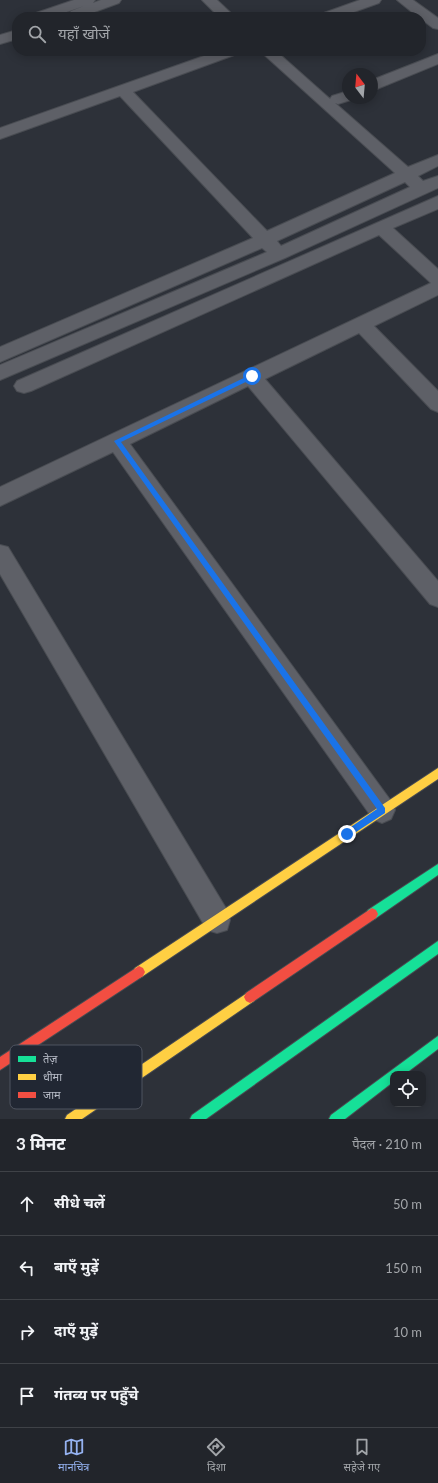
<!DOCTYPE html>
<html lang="hi">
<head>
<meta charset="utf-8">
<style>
  :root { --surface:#22252b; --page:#2e3137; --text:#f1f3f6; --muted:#a2a5a9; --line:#3f4247; --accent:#95b2f1 }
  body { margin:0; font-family:Lato,"Noto Sans Devanagari",sans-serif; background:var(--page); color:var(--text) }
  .controls { position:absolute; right:12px; bottom:12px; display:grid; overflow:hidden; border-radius:8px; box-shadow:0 2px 10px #0003 }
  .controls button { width:36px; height:36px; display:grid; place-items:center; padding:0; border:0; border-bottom:1px solid var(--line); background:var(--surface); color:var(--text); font:20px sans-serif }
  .compass { position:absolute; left:342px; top:68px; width:36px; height:36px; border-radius:50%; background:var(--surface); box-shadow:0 2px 10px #0003; rotate:344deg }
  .stop { position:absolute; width:12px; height:12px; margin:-9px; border:3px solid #1a73e8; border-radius:50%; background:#fff }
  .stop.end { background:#1a73e8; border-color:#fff; box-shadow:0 1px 4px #0008 }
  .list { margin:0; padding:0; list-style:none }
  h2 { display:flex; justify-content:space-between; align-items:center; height:52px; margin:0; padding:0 16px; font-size:17px }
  h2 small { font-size:13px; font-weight:400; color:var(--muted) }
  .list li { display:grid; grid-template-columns:26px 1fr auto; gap:12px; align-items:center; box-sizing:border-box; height:64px; padding:0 16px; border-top:1px solid var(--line) }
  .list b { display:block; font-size:15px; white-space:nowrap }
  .list em { font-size:13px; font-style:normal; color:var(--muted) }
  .icon { flex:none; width:22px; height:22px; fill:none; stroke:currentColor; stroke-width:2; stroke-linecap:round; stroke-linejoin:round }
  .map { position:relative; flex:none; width:438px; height:1119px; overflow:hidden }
  .search { position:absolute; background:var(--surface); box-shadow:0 2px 10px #0003; left:12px; right:12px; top:12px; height:44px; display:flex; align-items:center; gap:10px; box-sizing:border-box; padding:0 14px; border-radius:16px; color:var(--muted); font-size:15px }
  .sheet { height:308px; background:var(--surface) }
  nav { display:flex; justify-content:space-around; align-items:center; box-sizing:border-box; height:56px; border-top:1px solid var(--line); background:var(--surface); font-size:11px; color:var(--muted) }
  nav a { display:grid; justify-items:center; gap:2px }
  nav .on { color:var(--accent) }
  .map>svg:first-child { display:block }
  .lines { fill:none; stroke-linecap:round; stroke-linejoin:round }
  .street-casing { stroke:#494c52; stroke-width:2 }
  .fast-casing { stroke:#494c52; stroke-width:2 }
  .slow-casing { stroke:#494c52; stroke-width:2 }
  .jam-casing { stroke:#494c52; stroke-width:2 }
  .street { fill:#5e6067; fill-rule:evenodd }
  .fast { fill:#16e098; fill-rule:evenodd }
  .slow { fill:#ffcf43; fill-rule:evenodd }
  .jam { fill:#f24e42; fill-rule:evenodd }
  .route { fill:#1a73e8 }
  .key { fill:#212733; stroke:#4f5460; stroke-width:1 }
  .key-label { font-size:11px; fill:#b9bec9 }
</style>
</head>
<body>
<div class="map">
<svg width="438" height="1119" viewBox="0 0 438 1119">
  <rect width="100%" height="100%" fill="#2d3139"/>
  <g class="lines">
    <defs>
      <path id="street" d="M74,0H95L93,3L101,0H121L119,3L81,17H71L69,14L71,11L84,6L52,17H31L33,14Z
        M202,0H217L235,17H219Z
        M360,0H381L379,3L340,17H319L321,14Z
        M397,0H413L438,18V29L433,28L421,19V17H418Z
        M17,30V39L0,44V35Z
        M218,51H239L237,54L133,92L267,231L395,173L260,51H276L330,99L332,96L348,91V98H354V99L338,104L335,103L408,167L438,155V166L418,176L423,181L438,176V188L285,258L0,380V365L267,252L262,248L0,362V347L253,238L120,96L0,139V128ZM405,182L410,187L281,246L277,241Z
        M438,54V64L372,91V80Z
        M438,196V209L393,228L438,269V295L374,326L438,391V412L431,409L359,333L265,379L438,581V607L430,604L248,386L130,444L391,801L395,810L391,819L382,823L373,819L113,452L0,506V487L431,283L379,235L31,391L24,393L17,391L14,386L17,381Z
        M0,545L8,547L227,910L230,920L227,930L217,933L207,930L0,574Z"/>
      <path id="fast" d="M438,864V875L376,918L372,920L368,918L366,914L368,910Z
        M438,941V954L206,1119H190L192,1115Z
        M438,1036V1049L405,1074H393V1082L345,1119H329L331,1115Z"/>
      <path id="slow" d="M438,768V779L143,976L139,978L135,976L133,972L135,968Z
        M250,991L254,993L256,997L254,1001L82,1119H65L67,1115Z"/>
      <path id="jam" d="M372,908L376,910L378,914L376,918L254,1001L250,1003L246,1001L244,997L246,993Z
        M139,966L143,968L145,972L143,976L0,1070V1057Z"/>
    </defs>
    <!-- street casing -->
    <use href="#street" class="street-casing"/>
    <!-- fast casing -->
    <use href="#fast" class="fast-casing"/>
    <!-- slow casing -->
    <use href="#slow" class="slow-casing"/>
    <!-- jam casing -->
    <use href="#jam" class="jam-casing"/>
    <!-- street -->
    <use href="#street" class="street"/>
    <!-- fast -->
    <use href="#fast" class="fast"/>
    <!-- slow -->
    <use href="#slow" class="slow"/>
    <!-- jam -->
    <use href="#jam" class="jam"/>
  </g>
  <!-- route -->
  <path class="route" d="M252,374L254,376V378L121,442L385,808V813L347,838L345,836V831L377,809L114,441Z"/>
  <!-- legend -->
  <rect x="10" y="1045" width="132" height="64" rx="6" class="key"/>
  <rect x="18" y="1056" width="18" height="6" fill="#16e098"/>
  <rect x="18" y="1074" width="18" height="6" fill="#ffcf43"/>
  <rect x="18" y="1092" width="18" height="6" fill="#f24e42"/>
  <g class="key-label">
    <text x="43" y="1063">तेज़</text>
    <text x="43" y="1081">धीमा</text>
    <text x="43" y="1099">जाम</text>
  </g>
</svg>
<div class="controls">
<button><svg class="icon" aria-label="locate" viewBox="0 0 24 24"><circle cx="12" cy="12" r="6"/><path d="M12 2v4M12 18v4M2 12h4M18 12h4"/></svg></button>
</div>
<svg class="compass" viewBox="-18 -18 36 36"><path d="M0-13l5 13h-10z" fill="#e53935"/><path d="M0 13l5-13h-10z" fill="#a2a5a9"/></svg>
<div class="stop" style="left:252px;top:376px"></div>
<div class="stop end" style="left:347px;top:834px"></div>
<div class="search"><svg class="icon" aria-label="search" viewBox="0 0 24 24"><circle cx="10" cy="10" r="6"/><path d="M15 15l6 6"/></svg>यहाँ खोजें</div>
</div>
<section class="sheet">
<h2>3 मिनट<small>पैदल · 210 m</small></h2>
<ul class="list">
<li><svg class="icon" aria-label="ahead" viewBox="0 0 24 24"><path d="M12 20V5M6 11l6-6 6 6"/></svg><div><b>सीधे चलें</b></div><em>50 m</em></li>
<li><svg class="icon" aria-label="left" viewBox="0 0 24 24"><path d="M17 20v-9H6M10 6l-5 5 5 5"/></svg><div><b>बाएँ मुड़ें</b></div><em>150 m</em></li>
<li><svg class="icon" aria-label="right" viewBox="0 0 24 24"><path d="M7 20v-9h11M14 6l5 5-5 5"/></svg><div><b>दाएँ मुड़ें</b></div><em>10 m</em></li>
<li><svg class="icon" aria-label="arrive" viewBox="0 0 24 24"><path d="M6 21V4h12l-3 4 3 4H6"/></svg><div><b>गंतव्य पर पहुँचे</b></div></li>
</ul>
</section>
<nav>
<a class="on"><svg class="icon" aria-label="map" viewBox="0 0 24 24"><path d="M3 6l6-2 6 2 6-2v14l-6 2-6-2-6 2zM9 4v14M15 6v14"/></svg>मानचित्र</a>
<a><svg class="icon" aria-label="directions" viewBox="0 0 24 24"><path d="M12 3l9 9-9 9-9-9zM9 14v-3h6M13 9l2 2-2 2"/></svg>दिशा</a>
<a><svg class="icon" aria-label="saved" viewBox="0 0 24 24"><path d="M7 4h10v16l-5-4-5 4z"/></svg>सहेजे गए</a>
</nav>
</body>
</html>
